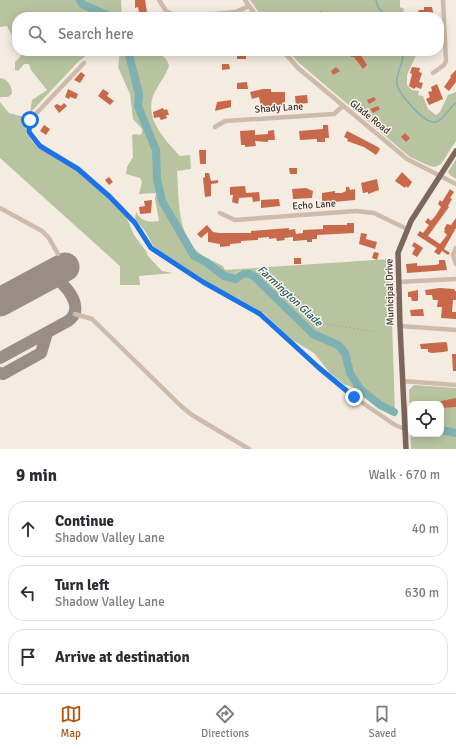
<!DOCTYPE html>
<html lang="en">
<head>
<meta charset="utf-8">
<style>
  :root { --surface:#fff; --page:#f7f7f7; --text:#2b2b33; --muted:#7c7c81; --line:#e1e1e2; --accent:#b45309 }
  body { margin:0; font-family:Signika,sans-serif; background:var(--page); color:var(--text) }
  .controls { position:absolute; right:12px; bottom:12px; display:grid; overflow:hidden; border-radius:8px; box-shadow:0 2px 10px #0003 }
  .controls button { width:36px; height:36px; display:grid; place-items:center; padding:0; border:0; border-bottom:1px solid var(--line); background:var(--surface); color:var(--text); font:20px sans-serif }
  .stop { position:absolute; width:12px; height:12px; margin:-9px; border:3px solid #1a73e8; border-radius:50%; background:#fff }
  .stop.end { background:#1a73e8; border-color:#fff; box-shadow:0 1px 4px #0008 }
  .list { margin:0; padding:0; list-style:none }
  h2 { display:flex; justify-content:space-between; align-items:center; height:52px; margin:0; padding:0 16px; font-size:17px }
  h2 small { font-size:13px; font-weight:400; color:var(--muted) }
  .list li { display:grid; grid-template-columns:26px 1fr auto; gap:12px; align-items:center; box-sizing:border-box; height:56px; margin:0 8px 8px; padding:0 8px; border:1px solid var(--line); border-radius:16px }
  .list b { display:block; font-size:15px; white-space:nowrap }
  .list p { margin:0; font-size:13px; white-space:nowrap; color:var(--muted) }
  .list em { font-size:13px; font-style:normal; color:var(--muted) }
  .icon { flex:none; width:22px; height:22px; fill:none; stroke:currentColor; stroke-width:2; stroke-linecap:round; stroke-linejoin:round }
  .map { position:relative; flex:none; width:456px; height:449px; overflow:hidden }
  .search { position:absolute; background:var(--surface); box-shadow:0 2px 10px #0003; left:12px; right:12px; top:12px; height:44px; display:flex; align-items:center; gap:10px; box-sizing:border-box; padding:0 14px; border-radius:16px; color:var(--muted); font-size:15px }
  .sheet { height:244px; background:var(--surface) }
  nav { display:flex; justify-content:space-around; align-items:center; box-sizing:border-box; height:56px; border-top:1px solid var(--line); background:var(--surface); font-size:11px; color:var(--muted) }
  nav a { display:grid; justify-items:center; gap:2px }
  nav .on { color:var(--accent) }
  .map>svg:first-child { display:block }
  .green { fill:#b8c4a0 }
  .sand { fill:#efdcb8 }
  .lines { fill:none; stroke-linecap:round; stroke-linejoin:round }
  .stream { stroke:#7fb0b2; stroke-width:1.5 }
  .river { stroke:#7fb0b2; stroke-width:8 }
  .taxiway { stroke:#988e86; stroke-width:12 }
  .runway { stroke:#988e86; stroke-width:29 }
  .building { fill:#c8694b }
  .path { stroke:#b9a596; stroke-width:1; stroke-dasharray:2 2; stroke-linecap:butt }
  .minor { stroke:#cdbbac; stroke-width:4.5 }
  .major { stroke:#7d675c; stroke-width:5.5 }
  .route { stroke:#1a73e8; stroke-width:5 }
  .labels { text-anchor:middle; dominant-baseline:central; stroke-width:3; stroke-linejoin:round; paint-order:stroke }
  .street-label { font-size:10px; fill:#3b302b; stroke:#fbf5ee }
  .water-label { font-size:11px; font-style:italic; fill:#1f5a5e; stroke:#fbf5ee }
</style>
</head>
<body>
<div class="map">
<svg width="456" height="449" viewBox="0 0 456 449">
  <rect width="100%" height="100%" fill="#f4ebe1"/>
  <!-- green -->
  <path class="green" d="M0,0H78L85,6L108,17H17V45L7,26L0,27Z
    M82,0H121L122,17C110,17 91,9 82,0Z
    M250,0H400V7L404,9L402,17H262Z
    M20,51H92L78,62L30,113L32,100L47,90L31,70L29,64H24L18,71L15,70V62L22,55Z
    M120,51H126L137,92V106L155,150L157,179L161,202L193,256L205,262L216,273L227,280L234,282L247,276C261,278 296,323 310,334C319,342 333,342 342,351C346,356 345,365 348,371C355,390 374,404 392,413L394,411L362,390L351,372L347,352L344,349L336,343L313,333L257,275L241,270L232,276L221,273L192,252L163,201L158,179L156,150L152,134L141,111V94L129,51C144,51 165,48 169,66C165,77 157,86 153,96C145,119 165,140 180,156L190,155L191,169L177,171C179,196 177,228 194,248C201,256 214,262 223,266L225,270L390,259L395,414H390L350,386L345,385L330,373L314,353L289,338L265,314L203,280L154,247L145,231L135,219L136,211C140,221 148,223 159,221L155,199L156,193L139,194L142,182L140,178L126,174L127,167L133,157L132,135L136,134L140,135L142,133V129L133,119L130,94L118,67Z
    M288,51H418L407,75V85L412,90L419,91L418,95L423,96L428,109L436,115L440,112L448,95L456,92V141L441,164L435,167L430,166L410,157L299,63Z
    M0,78C8,79 12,86 12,94L8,97H0Z
    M0,102L9,113L28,118L26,133L38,148L77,171L125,214L134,235L146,251L148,256L162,271L173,273L139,276L140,285H120V266L0,158Z
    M456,159V179L450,175L448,172Z
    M414,385L456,388V432L441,429V404H411V434H441V431L456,434V449H411L409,390Z"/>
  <!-- sand -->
  <path class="sand" d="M78,0H82L86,4L115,17C103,17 86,9 78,0Z
    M126,51H129L141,94V111L152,134L156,150L158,179L163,201L192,252L212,265L221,273L232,276L238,271L246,269L257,275L313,333L336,343L344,349L347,352L351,372L362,390L394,413C377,409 353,387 348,371C345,365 346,356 341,351C333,341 319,341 309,333C297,323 261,278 247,276L234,282L227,280L216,273L205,262L193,256L161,202L157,179L155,150L137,108V92Z"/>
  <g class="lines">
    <!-- stream -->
    <path class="stream" d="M376,0L378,7L386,17
      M402,51C406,62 395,72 397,84C399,94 425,125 436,122C444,119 449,108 456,103"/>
    <!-- river -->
    <path class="river" d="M80,0L82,4L111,17
      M128,51L139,94L138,106L156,150L157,179L162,201L194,256L206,262L224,276L236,279C243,272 247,272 255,277L313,334L338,345L345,353L350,373L360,389L380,405L394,412
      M441,430L456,433"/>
    <!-- taxiway -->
    <path class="taxiway" d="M0,358L68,321C85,309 69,289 57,279L44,278
      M0,373L3,374L41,353L47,333"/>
    <!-- runway -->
    <path class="runway" d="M0,302L65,267"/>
  </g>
  <!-- building -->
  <path class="building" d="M135,0H145L147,12H139L138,7L135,8Z
    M424,7H432L434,17H418V12L419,10H424Z
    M321,11L327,17H314Z
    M233,51H244V53H246V59H237V55H233Z
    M350,51H365L360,54L367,65L363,69L354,57H351Z
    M222,64H229L230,69L222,70Z
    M336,67L340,71L333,75L331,71Z
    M412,67L420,68L419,72L422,73L419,82L423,83L421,89L416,87L414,89L409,86L412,74L410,73Z
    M456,70V82L449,91L444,87L451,77L450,76Z
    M81,72L85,75L80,83L74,80Z
    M247,82L248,89H237V83Z
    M437,84L443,99L429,105L426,99L430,97L428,92L432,91L431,87Z
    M68,89L78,94L76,99L70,97L69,99L65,97Z
    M103,89L109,93L107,96L114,101L110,105L98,96Z
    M263,89H271V92H285V106L261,107L259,97L252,99L250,92Z
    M307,95L308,103L300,104L301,106L296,107L295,96Z
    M374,97L376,100L369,104L367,100Z
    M231,100V107L215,111L217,102Z
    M64,103L67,106L59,113L54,106L57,104L61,106Z
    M378,106L380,109L373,113L370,109Z
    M163,108L164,110L167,109L169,115H166L167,118L161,120L159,117L154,118L153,112Z
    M44,125L50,129L46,135L40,131Z
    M323,125H328L329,138H325V142H317V139L300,140L299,131L323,129Z
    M255,130V135L268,134V131L274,130L275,140H268V142L255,141L256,146L245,147V145H241L240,131Z
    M347,131L378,147L380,149L376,155L364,147L347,141L348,139L344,137Z
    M405,133L410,138L406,142L401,137Z
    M199,150H206V164H200Z
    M289,168H297V174H290Z
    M402,172L412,182L408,188L406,186L405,188L395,181Z
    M205,173H209L211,181L218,180V183L211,184V196L205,197L203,178L205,177Z
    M109,177L113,182L109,185L105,180Z
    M377,179L379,190L368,194V192L363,193L361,183Z
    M245,186L246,193L259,192L260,201L253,202L252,197L239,198L238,204L232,202L233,195H230V187Z
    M346,187H349L350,190L355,189V200L322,203V193L335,191V193H342L346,191Z
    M306,188L313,191L312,198L293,199L292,189Z
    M450,189L454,192L450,198L452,199L448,206L449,207L428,236L440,244L447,235L444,232L445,230L444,229L447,224L451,225L456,218V228L444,249L450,253L448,255L442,251L439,255L434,252L437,248L417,235L420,231L423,233L429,225L425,222L428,218L431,221L436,215L441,207L438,204L440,200L442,202Z
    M279,199L280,206L261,208V200Z
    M152,200L151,213L140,214L139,207L145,206L144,201Z
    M347,223H354V233L317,235V239H312V242H307V240L293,241V237L284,238L285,240L277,241L276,238L269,239V237L258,238V240L241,241V243L230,244V246L220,247V244L208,242V232L201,238L197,234L207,225L213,232L219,233H251V231L289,228V230L295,229L296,234L303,233V230L323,229V225H347Z
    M361,233L367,234L366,239L377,242L375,249L359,244Z
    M414,242L423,248L417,257L412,254L415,248L412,246Z
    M374,252L379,253L377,260L372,258Z
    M294,258H301V264H294Z
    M439,260H445L447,270L407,273L406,264L417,263V266L435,265L439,264Z
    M440,288L454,289L456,292V300H453L452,312H456V319L441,318L442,307H437L438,300H433L432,295H426L425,290Z
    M418,290V301H412L411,297H408V292Z
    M423,309L424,316H411L410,310Z
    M445,342L447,343L448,351L443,352L432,353L428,352V349H421L420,344Z
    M452,354H456V371H453Z
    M456,398V407L441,408V401Z"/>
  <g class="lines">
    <!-- path -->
    <path class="path" d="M274,291L297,295L318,319L326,324L375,332"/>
    <!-- minor -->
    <path class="minor" d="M159,0L166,11L179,17
      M245,0L257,17
      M179,17L236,12L249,6
      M283,51L298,68L407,159L456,184
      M84,63L30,120L29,132L40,147L78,169L110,197L135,223L151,248L203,282L260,314L318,367L354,397L395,425L405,429
      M433,73L444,65L446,61L443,0
      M215,127L225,121L334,114L343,106
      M0,208L42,231L49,238L58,254
      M220,213L235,220L356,211L374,213L407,229
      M456,248L453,255L456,264
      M398,282L456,279
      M75,314L92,319L181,406L192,415L249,449
      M400,326L456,330
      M402,381L456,385"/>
    <!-- major -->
    <path class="major" d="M406,449L400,326L398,253L411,221L456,151"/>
  </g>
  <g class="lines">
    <!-- route -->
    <path class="route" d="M30,120L29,132L40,146L78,169L110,197L135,223L151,248L203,282L260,314L318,367L354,397"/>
  </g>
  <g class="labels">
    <!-- street labels -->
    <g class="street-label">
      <text transform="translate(279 108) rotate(-4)">Shady Lane</text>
      <text transform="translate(370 117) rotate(39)">Glade Road</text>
      <text transform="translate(314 205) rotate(-4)">Echo Lane</text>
      <text transform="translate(390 292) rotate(-91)">Municipal Drive</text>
    </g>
    <!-- water labels -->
    <g class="water-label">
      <text transform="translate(290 296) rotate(43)">Farmington Glade</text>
    </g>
  </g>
</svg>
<div class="controls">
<button><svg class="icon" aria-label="locate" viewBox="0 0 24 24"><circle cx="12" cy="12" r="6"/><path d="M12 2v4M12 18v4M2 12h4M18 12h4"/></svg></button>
</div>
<div class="stop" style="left:30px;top:120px"></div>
<div class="stop end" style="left:354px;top:397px"></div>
<div class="search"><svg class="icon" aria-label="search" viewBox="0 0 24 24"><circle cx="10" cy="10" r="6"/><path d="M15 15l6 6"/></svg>Search here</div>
</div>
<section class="sheet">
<h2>9 min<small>Walk · 670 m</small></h2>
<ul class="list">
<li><svg class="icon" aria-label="ahead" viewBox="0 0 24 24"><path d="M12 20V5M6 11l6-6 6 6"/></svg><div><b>Continue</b><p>Shadow Valley Lane</p></div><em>40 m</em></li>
<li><svg class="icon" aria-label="left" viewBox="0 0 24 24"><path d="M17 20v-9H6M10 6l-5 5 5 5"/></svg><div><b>Turn left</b><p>Shadow Valley Lane</p></div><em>630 m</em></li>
<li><svg class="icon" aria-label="arrive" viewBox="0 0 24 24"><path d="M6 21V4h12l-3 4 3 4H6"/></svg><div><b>Arrive at destination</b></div></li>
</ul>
</section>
<nav>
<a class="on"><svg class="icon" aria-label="map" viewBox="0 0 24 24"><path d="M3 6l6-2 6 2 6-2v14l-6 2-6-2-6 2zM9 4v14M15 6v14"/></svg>Map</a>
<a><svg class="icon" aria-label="directions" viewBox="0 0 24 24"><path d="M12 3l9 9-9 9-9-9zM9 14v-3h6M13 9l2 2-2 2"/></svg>Directions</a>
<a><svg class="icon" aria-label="saved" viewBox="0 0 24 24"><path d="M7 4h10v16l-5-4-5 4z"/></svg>Saved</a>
</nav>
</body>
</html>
